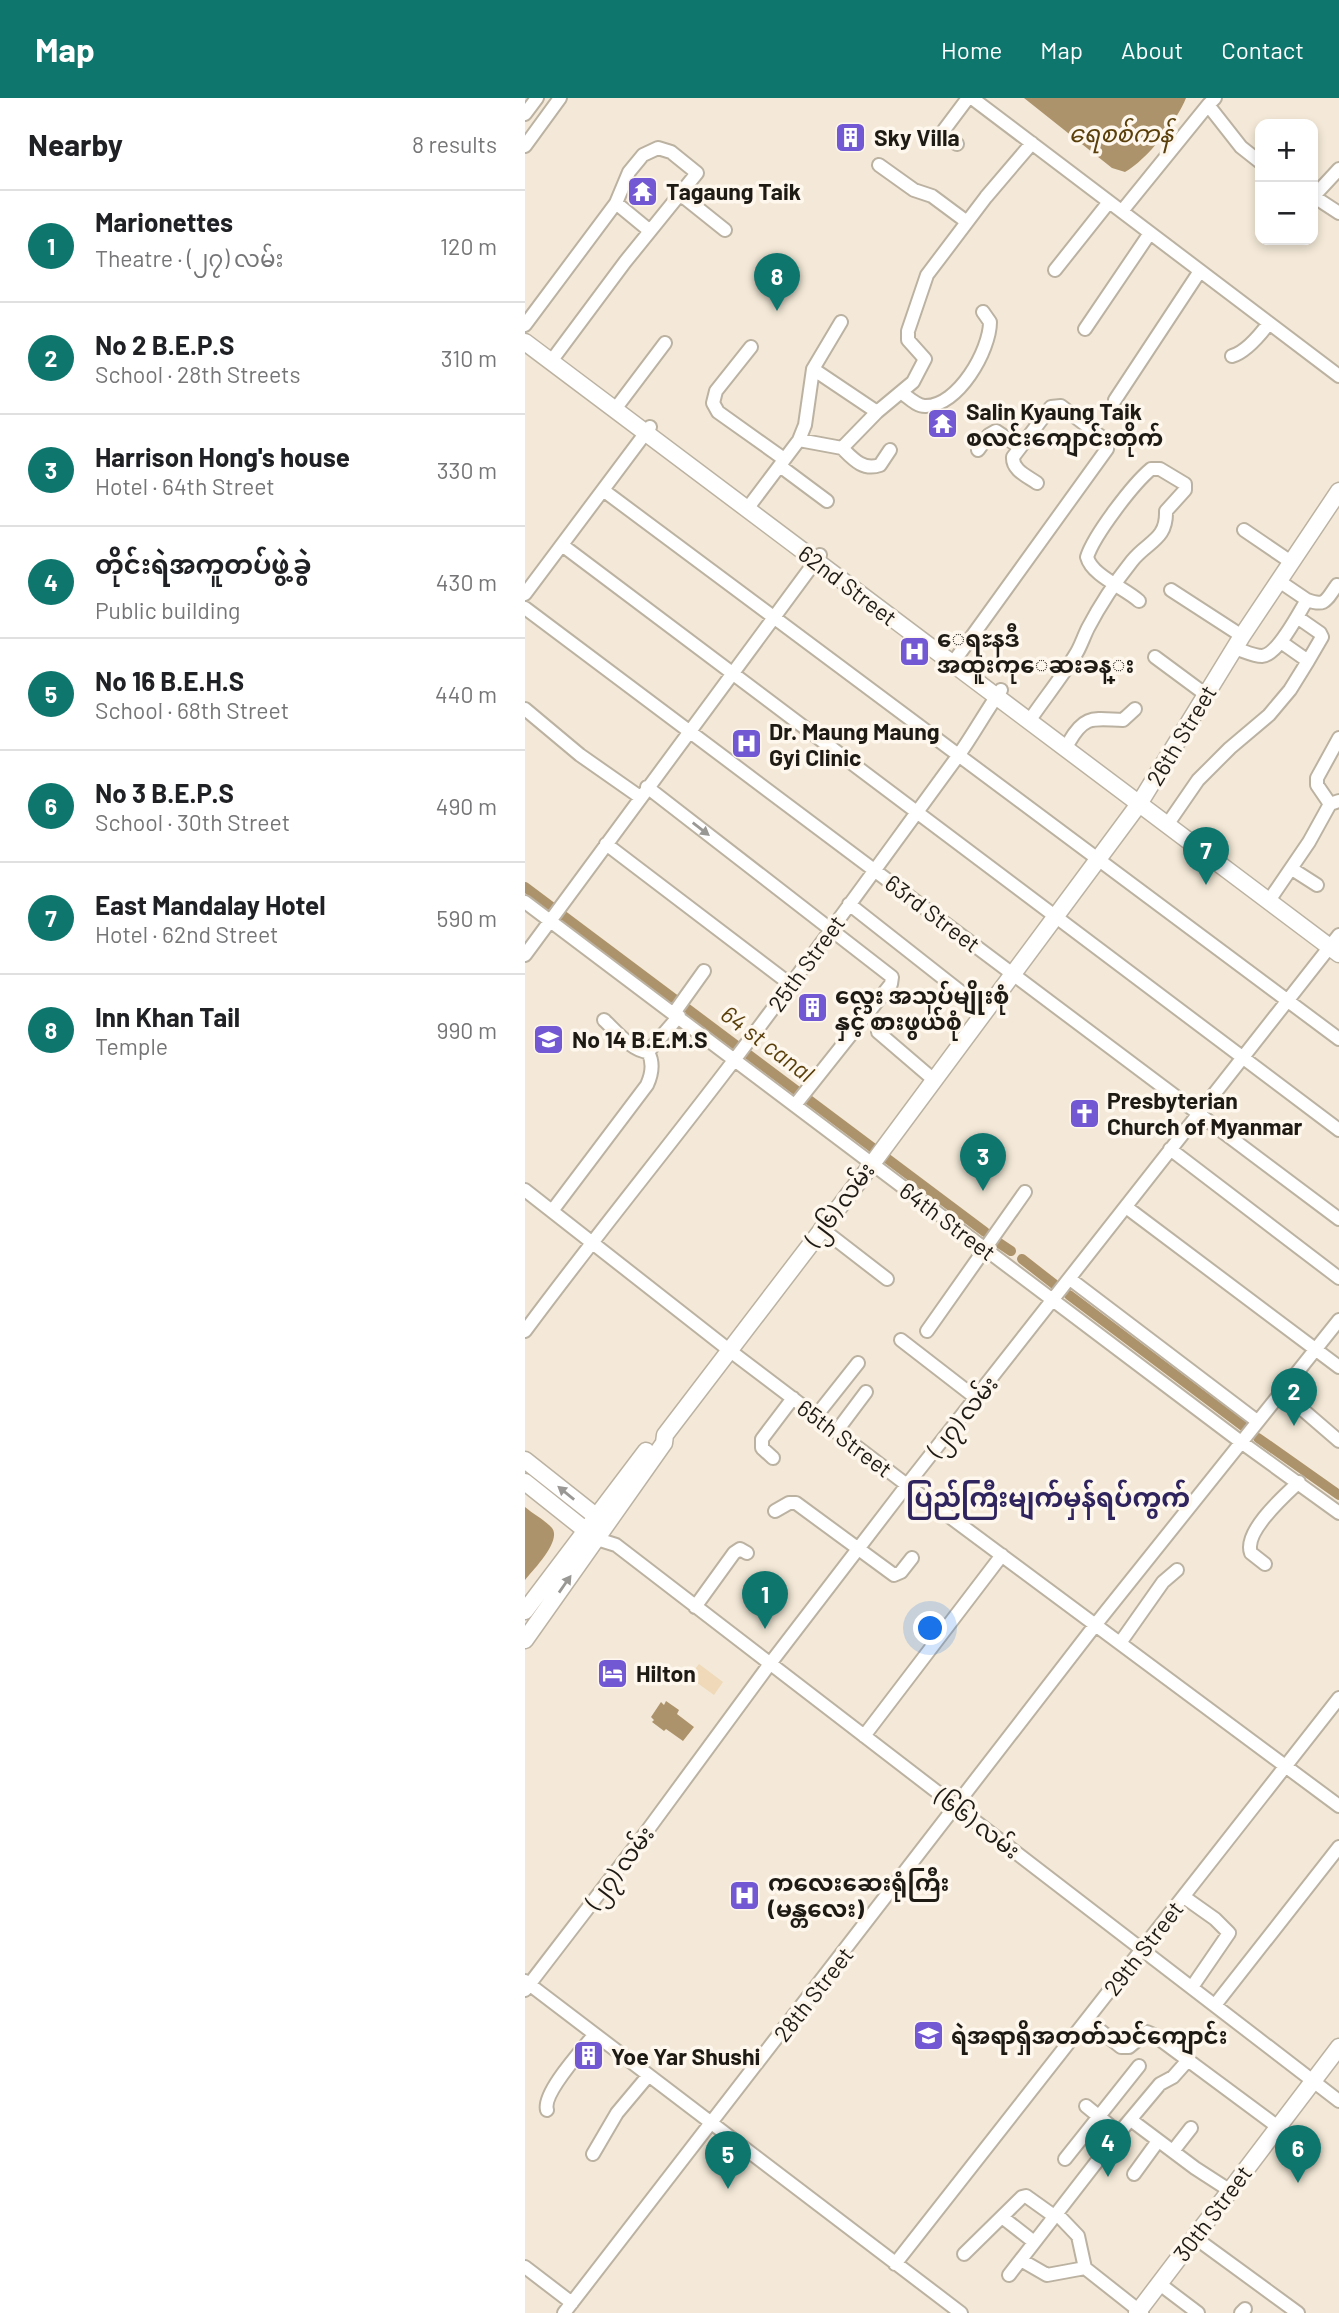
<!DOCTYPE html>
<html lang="en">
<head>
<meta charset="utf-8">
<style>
  :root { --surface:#fff; --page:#f2f2f2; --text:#202124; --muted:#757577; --line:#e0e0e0; --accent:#0f766e }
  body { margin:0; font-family:Barlow,"Noto Sans Myanmar",sans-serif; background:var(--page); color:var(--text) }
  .controls { position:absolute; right:21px; top:21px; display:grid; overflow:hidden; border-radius:14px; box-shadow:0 4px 10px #0003 }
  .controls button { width:63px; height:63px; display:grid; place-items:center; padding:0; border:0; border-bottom:2px solid var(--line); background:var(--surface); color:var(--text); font:35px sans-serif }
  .you { position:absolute; left:406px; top:1531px; width:24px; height:24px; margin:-18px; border:5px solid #fff; border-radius:50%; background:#1a73e8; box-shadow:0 0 0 10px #1a73e833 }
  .badge { display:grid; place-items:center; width:46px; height:46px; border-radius:50%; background:var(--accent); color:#fff; font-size:23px; font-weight:700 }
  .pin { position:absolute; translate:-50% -58px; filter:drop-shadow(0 2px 4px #0008) }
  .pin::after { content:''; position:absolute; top:37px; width:24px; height:21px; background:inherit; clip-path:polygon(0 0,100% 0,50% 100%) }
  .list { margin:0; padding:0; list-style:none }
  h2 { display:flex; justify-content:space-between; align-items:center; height:91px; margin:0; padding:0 28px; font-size:30px }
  h2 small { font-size:23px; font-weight:400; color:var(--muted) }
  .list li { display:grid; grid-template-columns:46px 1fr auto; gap:21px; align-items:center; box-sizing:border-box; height:112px; padding:0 28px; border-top:2px solid var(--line) }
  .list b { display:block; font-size:26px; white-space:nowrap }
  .list p { margin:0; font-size:23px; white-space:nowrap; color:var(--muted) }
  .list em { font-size:23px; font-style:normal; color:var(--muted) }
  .map { position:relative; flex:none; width:814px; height:2215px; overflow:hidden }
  header { display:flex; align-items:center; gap:42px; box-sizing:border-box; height:98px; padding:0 35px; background:var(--accent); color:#fff }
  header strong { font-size:33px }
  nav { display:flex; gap:38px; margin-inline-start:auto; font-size:24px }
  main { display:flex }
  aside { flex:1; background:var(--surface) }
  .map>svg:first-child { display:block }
  .green { fill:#efd9b8 }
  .water { fill:#ad936b }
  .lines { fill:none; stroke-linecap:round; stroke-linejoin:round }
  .canal { stroke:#ad936b; stroke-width:10 }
  .minor-casing { stroke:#bcb2a2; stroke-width:16 }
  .major-casing { stroke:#bcb2a2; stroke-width:19 }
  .minor { stroke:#fff; stroke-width:12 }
  .major { stroke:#fff; stroke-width:16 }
  .oneway { fill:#9a9895 }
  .labels { text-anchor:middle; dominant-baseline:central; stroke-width:7; stroke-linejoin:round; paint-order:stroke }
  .poi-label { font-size:23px; font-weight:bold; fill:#1e1a14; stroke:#fef7ed; text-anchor:start }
  .street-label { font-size:23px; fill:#1e1a14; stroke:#fef7ed }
  .water-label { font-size:24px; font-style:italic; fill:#5a3f0a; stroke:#fef7ed }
  .quarter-label { font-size:26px; font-weight:bold; fill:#30245e; stroke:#fef7ed }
</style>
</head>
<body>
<header>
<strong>Map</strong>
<nav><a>Home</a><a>Map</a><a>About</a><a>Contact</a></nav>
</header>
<main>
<aside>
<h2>Nearby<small>8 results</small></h2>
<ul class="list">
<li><span class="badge">1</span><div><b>Marionettes</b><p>Theatre · (၂၇) လမ်း</p></div><em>120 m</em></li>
<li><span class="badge">2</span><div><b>No 2 B.E.P.S</b><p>School · 28th Streets</p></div><em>310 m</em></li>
<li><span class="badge">3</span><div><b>Harrison Hong's house</b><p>Hotel · 64th Street</p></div><em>330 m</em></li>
<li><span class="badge">4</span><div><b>တိုင်းရဲအကူတပ်ဖွဲ့ခွဲ</b><p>Public building</p></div><em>430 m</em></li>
<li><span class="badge">5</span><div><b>No 16 B.E.H.S</b><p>School · 68th Street</p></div><em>440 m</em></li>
<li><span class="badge">6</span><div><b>No 3 B.E.P.S</b><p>School · 30th Street</p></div><em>490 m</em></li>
<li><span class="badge">7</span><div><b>East Mandalay Hotel</b><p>Hotel · 62nd Street</p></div><em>590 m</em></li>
<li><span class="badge">8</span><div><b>Inn Khan Tail</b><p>Temple</p></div><em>990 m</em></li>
</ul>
</aside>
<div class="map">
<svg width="814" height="2215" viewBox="0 0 814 2215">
  <rect width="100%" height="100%" fill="#f4e9d8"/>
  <!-- green -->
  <path class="green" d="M174,1566L198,1584L189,1597L164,1579Z"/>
  <!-- water -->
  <path class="water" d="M499,0H661C652,23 622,62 600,74L587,70Z
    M0,1409C8,1416 20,1422 27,1430C37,1443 8,1472 0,1482Z
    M141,1603L154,1612L152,1616L169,1629L158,1643L141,1631L139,1633L127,1624L129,1622L126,1619L136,1604L139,1607Z"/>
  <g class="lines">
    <!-- canal -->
    <path class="canal" d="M0,789L460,1134
      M474,1145L486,1153
      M497,1161L529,1186
      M544,1197L718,1328
      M733,1340L814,1397"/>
    <defs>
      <path id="minor" d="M447,0L814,278
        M690,0L683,7L716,49L735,64
        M0,16L12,0
        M432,46L421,37L419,32L443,0
        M0,48L35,0
        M354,67L389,92L407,98L442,124
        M155,96L200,132
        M788,98L814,115
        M788,99L814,71
        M91,105L125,133
        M597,113L683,7
        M530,172L584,104
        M0,227L91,105L104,74L118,57L133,50L146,54L172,75L100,164L30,258
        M560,231L625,135
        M226,249L191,293L188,305L193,314L259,361
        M707,258C721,254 735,237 744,225
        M288,271L352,314
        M377,295C384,300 392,308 400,308C433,309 465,252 465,224L458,214
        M590,302L675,173
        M94,306L140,245
        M274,342L317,350L352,314L388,284L400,261L383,242V233L402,177L461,99L507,45
        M317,350C328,361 338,373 355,367L365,352
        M453,352L464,337L471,333L495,349
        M255,368L302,403
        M78,392L814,941
        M222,411L274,342L280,327L288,271L316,224
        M719,432L766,464
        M37,447L814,1032
        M646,492L717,538
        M0,496L125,329
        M782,502C801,509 801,502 812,487
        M0,510L814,1121
        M772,519L795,535L797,539L783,563
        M709,550C717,552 728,558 737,558C753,557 773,516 782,502L754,483
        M630,559L680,596
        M427,566L582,351L583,344L536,308L526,309L488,359C487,372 502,378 512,385
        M0,611L55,657L115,699
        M509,616C523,596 539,576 552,554C556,547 559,538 563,530C575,507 591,483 607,463C623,443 642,442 641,413L660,392V386L635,371H626C608,386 569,437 562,459C567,478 600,490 614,503
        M544,644C560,616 569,621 598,622L610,611
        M122,689L367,879L366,886L270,1007
        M805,706L792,687V680L814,640
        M642,727L673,682L705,650L744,617L765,592L783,563L756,544
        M81,746L265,886
        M767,771L792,787
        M0,804L716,1344L814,1415
        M743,804L784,744L805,706L814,703
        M324,806L460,913
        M0,857L295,457
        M149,915L179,873
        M79,922C91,933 107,953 123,954
        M353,934L409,982
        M645,1051L814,1180
        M0,1092L204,1252L382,1387L814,1708
        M601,1109L814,1269
        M27,1113L122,987C127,976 129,965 123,954L154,918
        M296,1130L362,1181
        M545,1181L732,1323
        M0,1233C68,1141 141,1052 210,961C286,861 359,759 433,658C448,637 461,613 476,592
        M402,1233L500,1094
        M376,1242L451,1300
        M756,1293L814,1343
        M291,1318L333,1265
        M311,1334L341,1294
        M248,1360L237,1350V1341L268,1300
        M250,1413L264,1405H271L369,1477L376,1474L387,1460
        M72,1441L91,1447L814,2003
        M740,1466L726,1455C718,1434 759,1398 774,1384
        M170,1509L209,1455L215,1451L222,1455
        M595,1545L638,1484L652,1472
        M339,1638L477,1457
        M659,1799L690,1821L704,1835L667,1889
        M0,1883L436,2215
        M0,1892L122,1733L244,1567L382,1387L814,837
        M690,1907L814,1749
        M562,1922L596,1949H604L622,1934L629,1937L753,2029
        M561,2008L594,2035
        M22,2012C17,1995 58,1951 69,1937
        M606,2022L670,2070L704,2092
        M648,2053L666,2030
        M68,2056L92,2015L123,1978
        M540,2061L614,1968
        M609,2076L633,2043
        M531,2115L553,2138L560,2170L617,2215
        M477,2119L509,2144
        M669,2139L773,2215
        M439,2156L497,2099L501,2098L529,2118
        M496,2162L522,2177L560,2170
        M370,2166L814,1600
        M0,2169L47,2205
        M484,2177L594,2035L635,1986L648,1979L664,1961
        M640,2190L673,2215
        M39,2215L571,1526L814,1222
        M716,2215L720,2211"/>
      <path id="major" d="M0,244L814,856
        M0,1362L77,1423
        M0,1384L69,1439
        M0,1513L121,1353
        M0,1542L139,1345L140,1337L347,1066L614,706L717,538L814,393
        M612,2215L814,1949"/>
    </defs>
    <!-- minor casing -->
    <use href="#minor" class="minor-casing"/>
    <!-- major casing -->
    <use href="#major" class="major-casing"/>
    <!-- minor -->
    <use href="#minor" class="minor"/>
    <!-- major -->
    <use href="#major" class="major"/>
  </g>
  <!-- one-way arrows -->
  <defs><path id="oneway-solid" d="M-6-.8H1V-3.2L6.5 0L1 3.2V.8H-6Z" transform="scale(1.75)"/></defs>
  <g class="oneway">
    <use href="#oneway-solid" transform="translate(176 731) rotate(38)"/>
    <use href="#oneway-solid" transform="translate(41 1395) rotate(-141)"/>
    <use href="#oneway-solid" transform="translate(40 1486) rotate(-55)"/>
  </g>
  <!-- icons -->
  <defs>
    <symbol id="building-square" viewBox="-11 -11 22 22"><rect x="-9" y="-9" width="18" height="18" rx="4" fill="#7258d2" stroke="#fef7ed"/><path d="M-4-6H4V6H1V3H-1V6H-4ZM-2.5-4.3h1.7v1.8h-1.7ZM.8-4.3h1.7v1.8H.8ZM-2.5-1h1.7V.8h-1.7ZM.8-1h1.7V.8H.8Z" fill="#fff"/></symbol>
    <symbol id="temple-square" viewBox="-11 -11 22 22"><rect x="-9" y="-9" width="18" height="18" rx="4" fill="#7258d2" stroke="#fef7ed"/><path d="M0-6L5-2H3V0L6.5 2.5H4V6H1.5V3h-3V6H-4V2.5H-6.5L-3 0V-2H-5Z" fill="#fff"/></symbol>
    <symbol id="hospital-square" viewBox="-11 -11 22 22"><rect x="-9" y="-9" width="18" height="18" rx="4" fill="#7258d2" stroke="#fef7ed"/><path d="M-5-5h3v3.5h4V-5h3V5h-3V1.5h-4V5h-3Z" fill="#fff"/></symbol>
    <symbol id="school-square" viewBox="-11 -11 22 22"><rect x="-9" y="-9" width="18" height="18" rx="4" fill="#7258d2" stroke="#fef7ed"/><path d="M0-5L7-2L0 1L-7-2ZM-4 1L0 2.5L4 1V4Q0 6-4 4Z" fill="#fff"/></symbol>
    <symbol id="church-square" viewBox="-11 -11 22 22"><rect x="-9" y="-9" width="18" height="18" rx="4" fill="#7258d2" stroke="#fef7ed"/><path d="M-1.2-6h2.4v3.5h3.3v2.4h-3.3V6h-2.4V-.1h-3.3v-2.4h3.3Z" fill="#fff"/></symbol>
    <symbol id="hotel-square" viewBox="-11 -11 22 22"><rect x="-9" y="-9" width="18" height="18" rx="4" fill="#7258d2" stroke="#fef7ed"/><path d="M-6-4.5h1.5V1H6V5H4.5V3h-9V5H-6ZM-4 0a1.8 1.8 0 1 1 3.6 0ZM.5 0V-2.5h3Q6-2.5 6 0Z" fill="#fff"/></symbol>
    <symbol id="university-square" viewBox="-11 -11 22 22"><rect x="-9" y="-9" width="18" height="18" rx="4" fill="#7258d2" stroke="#fef7ed"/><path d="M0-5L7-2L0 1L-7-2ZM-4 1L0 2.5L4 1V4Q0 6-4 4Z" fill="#fff"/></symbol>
  </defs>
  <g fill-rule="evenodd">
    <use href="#building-square" x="308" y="22" width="35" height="35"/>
    <use href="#temple-square" x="100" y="76" width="35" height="35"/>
    <use href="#temple-square" x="400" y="308" width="35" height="35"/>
    <use href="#hospital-square" x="372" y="536" width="35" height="35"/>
    <use href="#hospital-square" x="204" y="628" width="35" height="35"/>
    <use href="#building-square" x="270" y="892" width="35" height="35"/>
    <use href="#school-square" x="6" y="924" width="35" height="35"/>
    <use href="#church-square" x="542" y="998" width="35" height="35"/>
    <use href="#hotel-square" x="70" y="1558" width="35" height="35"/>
    <use href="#hospital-square" x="202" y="1780" width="35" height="35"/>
    <use href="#university-square" x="386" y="1920" width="35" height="35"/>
    <use href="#building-square" x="46" y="1940" width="35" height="35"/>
  </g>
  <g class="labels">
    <!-- poi labels -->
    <g class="poi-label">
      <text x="349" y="39">Sky Villa</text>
      <text x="141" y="93">Tagaung Taik</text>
      <text x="441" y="313">Salin Kyaung Taik<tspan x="441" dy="26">စလင်းကျောင်းတိုက်</tspan></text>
      <text x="412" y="540">ေရႊနဒီ<tspan x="412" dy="26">အထူးကုေဆးခန္း</tspan></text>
      <text x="244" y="633">Dr. Maung Maung<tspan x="244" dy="26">Gyi Clinic</tspan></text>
      <text x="310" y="897">လွေး အသုပ်မျိုးစုံ<tspan x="310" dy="26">နှင့် စားဖွယ်စုံ</tspan></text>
      <text x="47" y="941">No 14 B.E.M.S</text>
      <text x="582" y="1002">Presbyterian<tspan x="582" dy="26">Church of Myanmar</tspan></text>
      <text x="111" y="1575">Hilton</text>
      <text x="243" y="1784">ကလေးဆေးရုံကြီး<tspan x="243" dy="26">(မန္တလေး)</tspan></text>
      <text x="426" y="1937">ရဲအရာရှိအတတ်သင်ကျောင်း</text>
      <text x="86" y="1958">Yoe Yar Shushi</text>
    </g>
    <!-- street labels -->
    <g class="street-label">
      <text transform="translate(323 487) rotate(37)">62nd Street</text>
      <text transform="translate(656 637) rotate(-59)">26th Street</text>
      <text transform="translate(408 815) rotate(37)">63rd Street</text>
      <text transform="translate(281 865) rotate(-54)">25th Street</text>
      <text transform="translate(314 1106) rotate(-53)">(၂၆) လမ်း</text>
      <text transform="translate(423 1123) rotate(37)">64th Street</text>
      <text transform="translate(437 1318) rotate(-51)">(၂၇) လမ်း</text>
      <text transform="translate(320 1340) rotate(37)">65th Street</text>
      <text transform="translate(453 1725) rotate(37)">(၆၆) လမ်း</text>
      <text transform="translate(94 1769) rotate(-53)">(၂၇) လမ်း</text>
      <text transform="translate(618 1850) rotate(-52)">29th Street</text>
      <text transform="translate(288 1896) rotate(-52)">28th Street</text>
      <text transform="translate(687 2115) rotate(-53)">30th Street</text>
    </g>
    <!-- water labels -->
    <g class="water-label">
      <text x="596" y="34">ရေစစ်ကန်</text>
      <text transform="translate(243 945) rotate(37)">64 st canal</text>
    </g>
    <!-- quarter labels -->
    <g class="quarter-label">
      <text x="523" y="1398">ပြည်ကြီးမျက်မှန်ရပ်ကွက်</text>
    </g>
  </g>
</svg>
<div class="controls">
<button>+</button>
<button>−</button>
</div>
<div class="you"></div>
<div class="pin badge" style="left:240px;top:1531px">1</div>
<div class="pin badge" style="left:769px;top:1328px">2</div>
<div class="pin badge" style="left:458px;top:1093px">3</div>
<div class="pin badge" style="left:583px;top:2079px">4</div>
<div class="pin badge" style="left:203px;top:2091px">5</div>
<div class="pin badge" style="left:773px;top:2085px">6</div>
<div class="pin badge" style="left:681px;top:787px">7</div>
<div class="pin badge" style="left:252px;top:213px">8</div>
</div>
</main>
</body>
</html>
